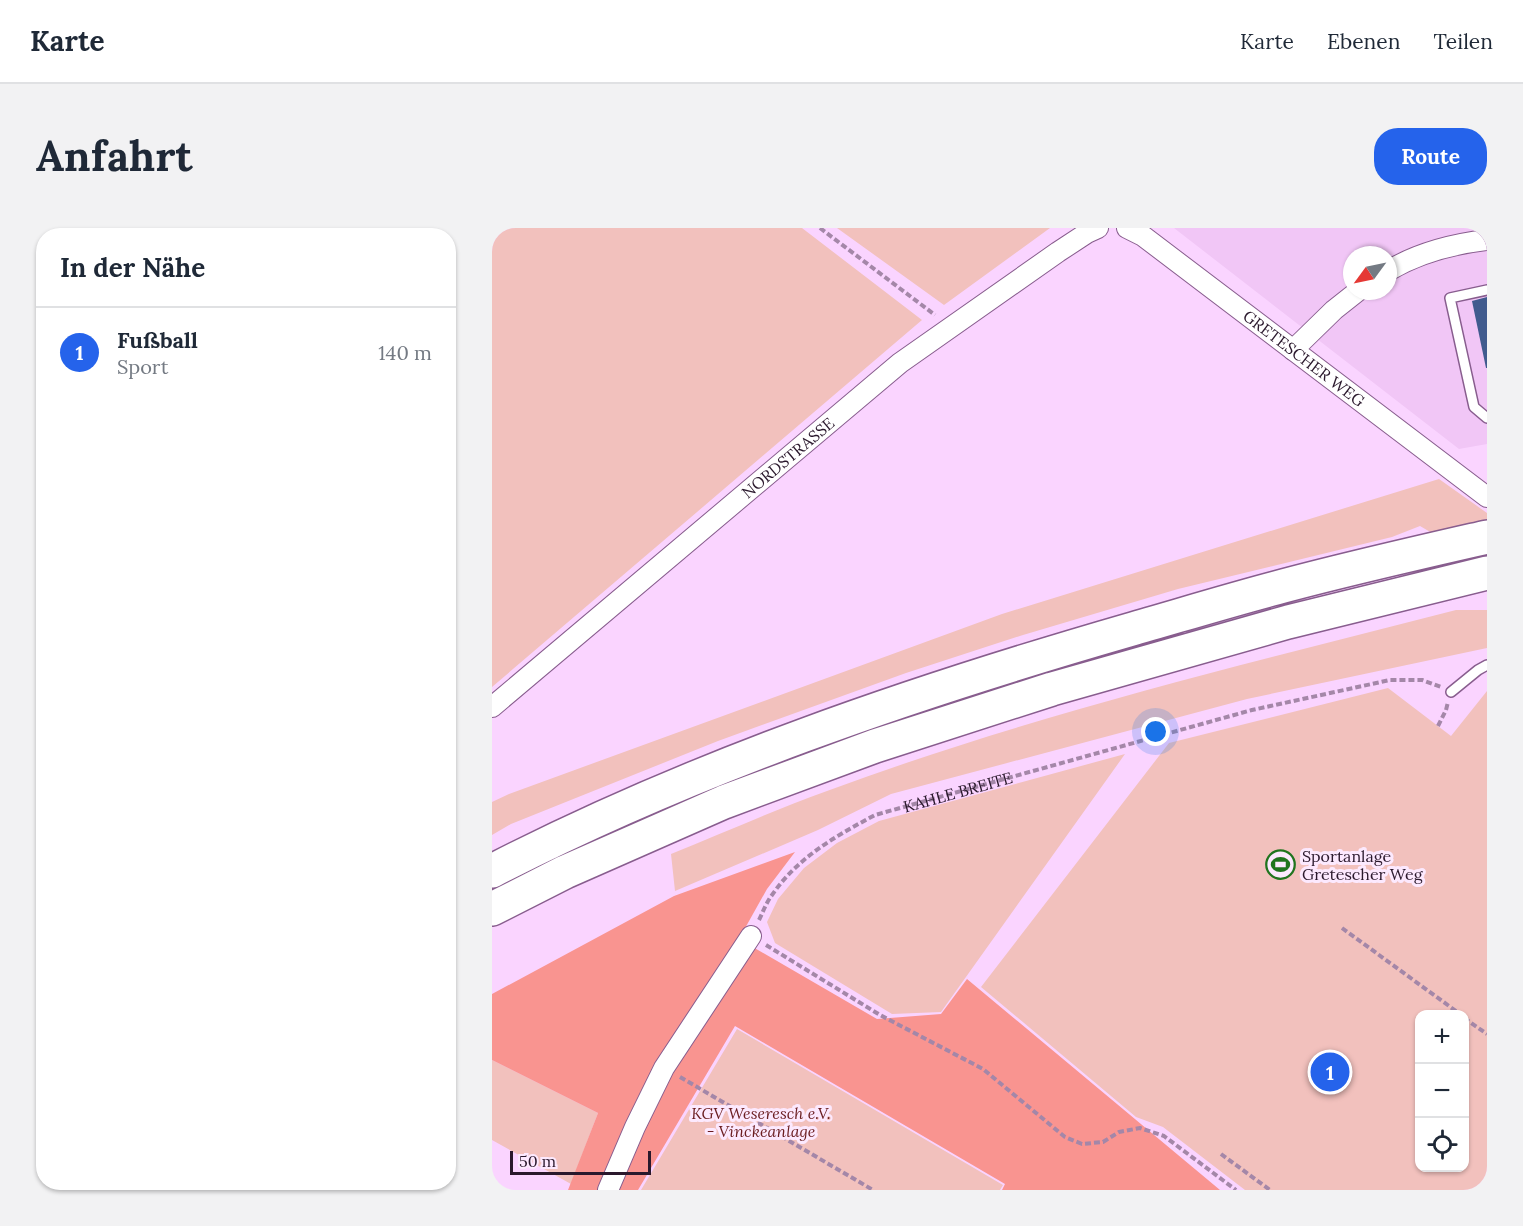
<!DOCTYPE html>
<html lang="de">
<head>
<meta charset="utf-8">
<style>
  :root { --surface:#fff; --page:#f2f2f3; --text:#1f2937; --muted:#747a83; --line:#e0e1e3; --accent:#2563eb }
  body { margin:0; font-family:Lora,serif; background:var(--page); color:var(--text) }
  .controls { position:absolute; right:18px; bottom:18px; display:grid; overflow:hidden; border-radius:12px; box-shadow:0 2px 4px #0004 }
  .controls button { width:54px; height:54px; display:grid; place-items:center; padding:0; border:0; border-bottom:2px solid var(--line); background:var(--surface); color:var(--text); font:30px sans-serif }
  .compass { position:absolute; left:851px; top:18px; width:54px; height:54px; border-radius:50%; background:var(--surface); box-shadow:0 2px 4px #0004; rotate:237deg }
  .scale { position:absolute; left:18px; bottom:15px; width:141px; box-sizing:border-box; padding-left:6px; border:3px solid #2a182c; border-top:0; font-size:16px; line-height:21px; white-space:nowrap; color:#2a182c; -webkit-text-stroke:4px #fce9fe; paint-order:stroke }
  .you { position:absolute; left:664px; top:504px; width:21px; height:21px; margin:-15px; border:4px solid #fff; border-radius:50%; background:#1a73e8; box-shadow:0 0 0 9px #1a73e833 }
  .badge { display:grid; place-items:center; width:39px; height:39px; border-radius:50%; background:var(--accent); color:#fff; font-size:20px; font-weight:700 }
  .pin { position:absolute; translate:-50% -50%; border:3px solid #fff; box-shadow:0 2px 6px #0006 }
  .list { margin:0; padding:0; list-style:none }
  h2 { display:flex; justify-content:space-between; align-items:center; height:78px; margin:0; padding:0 24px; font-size:26px }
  h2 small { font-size:20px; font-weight:400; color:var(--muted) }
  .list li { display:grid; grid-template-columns:39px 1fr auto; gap:18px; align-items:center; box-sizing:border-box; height:90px; padding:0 24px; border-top:2px solid var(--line) }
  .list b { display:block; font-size:22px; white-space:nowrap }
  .list p { margin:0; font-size:20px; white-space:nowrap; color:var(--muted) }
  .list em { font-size:20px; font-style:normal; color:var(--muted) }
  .icon { flex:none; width:33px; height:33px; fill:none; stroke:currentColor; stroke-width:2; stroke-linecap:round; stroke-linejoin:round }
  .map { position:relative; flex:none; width:995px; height:962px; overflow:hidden; border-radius:24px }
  header { display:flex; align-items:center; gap:36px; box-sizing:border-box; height:84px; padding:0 30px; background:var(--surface); border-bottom:2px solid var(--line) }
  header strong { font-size:28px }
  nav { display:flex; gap:33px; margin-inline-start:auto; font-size:21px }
  .intro { display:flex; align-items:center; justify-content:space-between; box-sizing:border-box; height:144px; padding:0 36px }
  h1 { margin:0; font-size:42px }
  .button { padding:15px 27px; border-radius:24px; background:var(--accent); color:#fff; font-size:21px; font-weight:700 }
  main { display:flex; gap:36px; padding:0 36px }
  aside { flex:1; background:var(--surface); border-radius:24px; box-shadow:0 2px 4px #0004 }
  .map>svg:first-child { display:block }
  .built { fill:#f1c6f6; fill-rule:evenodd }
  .green { fill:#f2c1bd; fill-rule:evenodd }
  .forest { fill:#f99490 }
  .building { fill:#415b8e }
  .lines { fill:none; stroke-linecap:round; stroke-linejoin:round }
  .lane-casing { stroke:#885d8e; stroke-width:12 }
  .street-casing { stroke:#885d8e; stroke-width:22 }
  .highway-casing { stroke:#885d8e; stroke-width:36 }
  .path { stroke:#a487a8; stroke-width:4; stroke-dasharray:6 3; stroke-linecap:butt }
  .lane { stroke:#fff; stroke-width:9 }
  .street { stroke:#fff; stroke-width:20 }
  .highway { stroke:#fff; stroke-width:33 }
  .labels { text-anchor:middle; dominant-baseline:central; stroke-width:6; stroke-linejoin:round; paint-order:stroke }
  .street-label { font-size:16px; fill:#2a182c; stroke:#fce9fe }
  .poi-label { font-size:16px; fill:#2a182c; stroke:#fce9fe; text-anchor:start }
  .park-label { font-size:16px; font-style:italic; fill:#6a1c1f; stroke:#fce9fe }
</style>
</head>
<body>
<header>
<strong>Karte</strong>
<nav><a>Karte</a><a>Ebenen</a><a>Teilen</a></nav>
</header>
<div class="intro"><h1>Anfahrt</h1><a class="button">Route</a></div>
<main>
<aside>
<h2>In der Nähe<small></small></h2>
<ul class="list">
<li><span class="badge">1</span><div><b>Fußball</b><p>Sport</p></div><em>140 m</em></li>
</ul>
</aside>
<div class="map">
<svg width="995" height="962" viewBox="0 0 995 962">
  <rect width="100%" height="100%" fill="#fad4ff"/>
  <!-- built -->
  <path class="built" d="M682,0H995V216L967,221ZM860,27H896V63H860Z"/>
  <!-- green -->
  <path class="green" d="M0,0H310L430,92L0,459Z
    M345,0H558L452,77Z
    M947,251L995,285V292L940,305L928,298L900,309L686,361L531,407L414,445L226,513L19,596L0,607V574L17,566L510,386Z
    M964,382H995V420L755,471L399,566L326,602L183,663L179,626C231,605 282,582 335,563C540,487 753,436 964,382Z
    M896,460L959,508L995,463V962H753L671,899L644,889L489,759L677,515ZM928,786H972V940H928Z
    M633,526L449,784L400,786L283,715L275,694L286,671L312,640L345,615L387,593Z
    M245,801L511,957L508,962H149Z
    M0,832L106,885L79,956L0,912Z"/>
  <!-- forest -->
  <path class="forest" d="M303,624L275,661L247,711L385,791L449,786L475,751L728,962H510L513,956L243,798L146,962H76L106,885L0,832V766L182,668Z"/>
  <!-- building -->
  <path class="building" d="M995,69V140H994L980,73Z"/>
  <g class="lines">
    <defs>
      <path id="lane" d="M995,62L958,70L982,179L995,190
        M959,464L986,442L995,437"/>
      <g id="street">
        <path id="s2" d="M635,0L651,8L995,269"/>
        <path d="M896,43C926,25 961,16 995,12"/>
        <path d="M801,122L842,82L866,63"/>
        <path id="s3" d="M0,479L408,135L566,24L595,5L606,0"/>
        <path d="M116,962L143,899L172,840L259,708"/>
      </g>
      <path id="highway" d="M0,643C202,539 419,465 637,402C686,388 735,373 784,360C854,341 925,325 995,309
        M0,681L73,644L232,574L383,518L560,461L796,394L995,345"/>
    </defs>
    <!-- lane casing -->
    <use href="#lane" class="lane-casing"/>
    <!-- street casing -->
    <use href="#street" class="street-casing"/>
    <!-- highway casing -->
    <use href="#highway" class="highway-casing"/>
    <!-- path -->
    <g class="path">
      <path d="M328,0L443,87"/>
      <path d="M946,498L954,482L956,474"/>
      <path id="s1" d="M267,692C271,684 274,675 280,667C306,629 344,608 383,587L760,482L898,452H930L949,459"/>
      <path d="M850,700L968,786"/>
      <path d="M274,717L388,787L491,841L573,909L590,916L611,914L627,904L648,900L672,908L744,962"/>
      <path d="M972,790L995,806"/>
      <path d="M188,849L381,962"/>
      <path d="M729,926L778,962"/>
    </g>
    <!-- lane -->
    <use href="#lane" class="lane"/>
    <!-- street -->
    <use href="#street" class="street"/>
    <!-- highway -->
    <use href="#highway" class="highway"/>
  </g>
  <!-- icons -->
  <defs>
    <symbol id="stadium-ring" viewBox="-11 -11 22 22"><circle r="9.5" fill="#fce9fe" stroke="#20741e" stroke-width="1.5"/><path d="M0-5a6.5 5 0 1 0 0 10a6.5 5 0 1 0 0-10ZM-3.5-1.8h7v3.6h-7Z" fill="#20741e"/></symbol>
  </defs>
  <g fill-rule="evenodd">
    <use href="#stadium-ring" x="772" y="620" width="33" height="33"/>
  </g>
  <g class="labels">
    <!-- street labels -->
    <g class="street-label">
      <text stroke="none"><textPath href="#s2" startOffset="220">GRETESCHER WEG</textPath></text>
      <text stroke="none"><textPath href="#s3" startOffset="387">NORDSTRASSE</textPath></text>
      <text stroke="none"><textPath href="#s1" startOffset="246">KAHLE BREITE</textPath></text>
    </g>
    <!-- poi labels -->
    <g class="poi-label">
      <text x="810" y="628">Sportanlage<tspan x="810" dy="18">Gretescher Weg</tspan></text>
    </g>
    <!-- park labels -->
    <g class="park-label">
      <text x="269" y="885">KGV Weseresch e.V.<tspan x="269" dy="18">- Vinckeanlage</tspan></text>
    </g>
  </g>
</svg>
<div class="controls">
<button>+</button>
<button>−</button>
<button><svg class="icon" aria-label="locate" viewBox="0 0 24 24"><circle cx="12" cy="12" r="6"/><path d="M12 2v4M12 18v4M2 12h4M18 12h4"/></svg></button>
</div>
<svg class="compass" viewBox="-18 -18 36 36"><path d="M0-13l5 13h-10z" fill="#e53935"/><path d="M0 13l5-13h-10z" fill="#747a83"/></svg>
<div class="scale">50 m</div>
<div class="you"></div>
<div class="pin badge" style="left:838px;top:844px">1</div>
</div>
</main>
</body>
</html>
